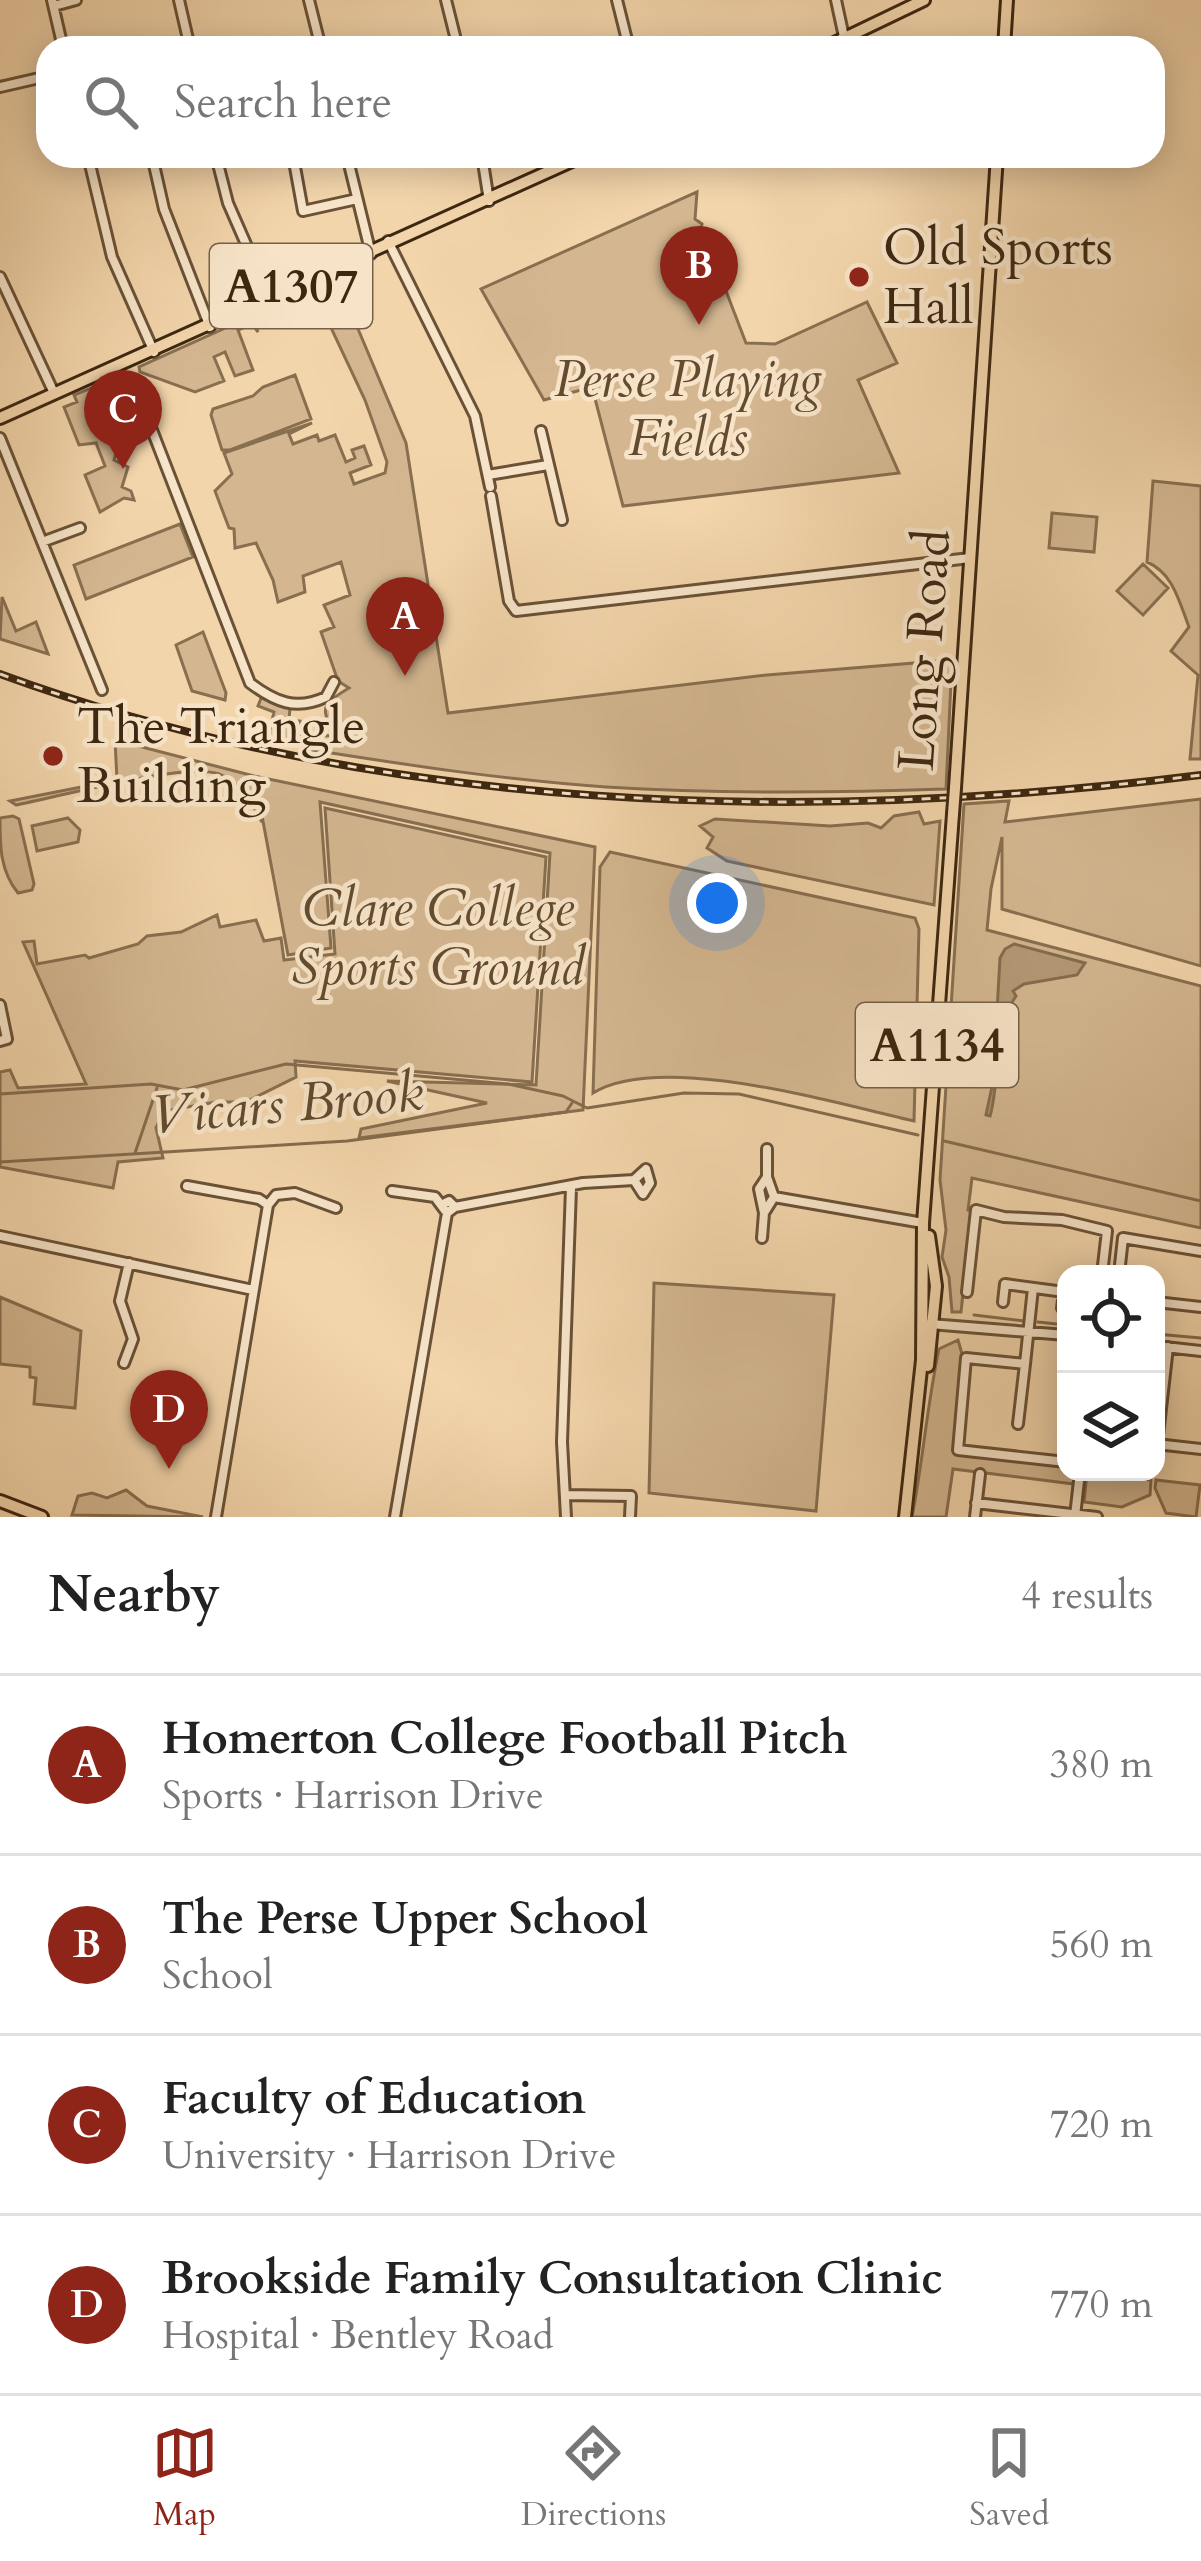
<!DOCTYPE html>
<html lang="en">
<head>
<meta charset="utf-8">
<style>
  :root { --surface:#fff; --page:#f6f6f6; --text:#222; --muted:#767676; --line:#e0e0e0; --accent:#8f2418 }
  body { margin:0; font-family:Cardo,serif; background:var(--page); color:var(--text) }
  .controls { position:absolute; right:36px; bottom:36px; display:grid; overflow:hidden; border-radius:24px; box-shadow:0 6px 30px #0003 }
  .controls button { width:108px; height:108px; display:grid; place-items:center; padding:0; border:0; border-bottom:3px solid var(--line); background:var(--surface); color:var(--text); font:60px sans-serif }
  .you { position:absolute; left:717px; top:903px; width:42px; height:42px; margin:-30px; border:9px solid #fff; border-radius:50%; background:#1a73e8; box-shadow:0 0 0 18px #1a73e833 }
  .badge { display:grid; place-items:center; width:78px; height:78px; border-radius:50%; background:var(--accent); color:#fff; font-size:39px; font-weight:700 }
  .pin { position:absolute; translate:-50% -99px; filter:drop-shadow(0 3px 6px #0008) }
  .pin::after { content:''; position:absolute; top:63px; width:42px; height:36px; background:inherit; clip-path:polygon(0 0,100% 0,50% 100%) }
  .list { margin:0; padding:0; list-style:none }
  h2 { display:flex; justify-content:space-between; align-items:center; height:156px; margin:0; padding:0 48px; font-size:51px }
  h2 small { font-size:39px; font-weight:400; color:var(--muted) }
  .list li { display:grid; grid-template-columns:78px 1fr auto; gap:36px; align-items:center; box-sizing:border-box; height:180px; padding:0 48px; border-top:3px solid var(--line) }
  .list b { display:block; font-size:45px; white-space:nowrap }
  .list p { margin:0; font-size:39px; white-space:nowrap; color:var(--muted) }
  .list em { font-size:39px; font-style:normal; color:var(--muted) }
  .icon { flex:none; width:66px; height:66px; fill:none; stroke:currentColor; stroke-width:2; stroke-linecap:round; stroke-linejoin:round }
  .map { position:relative; flex:none; width:1201px; height:1517px; overflow:hidden }
  .search { position:absolute; background:var(--surface); box-shadow:0 6px 30px #0003; left:36px; right:36px; top:36px; height:132px; display:flex; align-items:center; gap:30px; box-sizing:border-box; padding:0 42px; border-radius:36px; color:var(--muted); font-size:45px }
  .sheet { height:876px; background:var(--surface) }
  nav { display:flex; justify-content:space-around; align-items:center; box-sizing:border-box; height:168px; border-top:3px solid var(--line); background:var(--surface); font-size:33px; color:var(--muted) }
  nav a { display:grid; justify-items:center; gap:6px }
  nav .on { color:var(--accent) }
  .map>svg:first-child { display:block }
  .green { fill:#d4b791; stroke:#886f50; stroke-width:3 }
  .water { fill:#b59a76; stroke:#856c4d; stroke-width:3 }
  .lines { fill:none; stroke-linecap:round; stroke-linejoin:round }
  .stream { stroke:#856c4d; stroke-width:3 }
  .minor-casing { stroke:#6a5237; stroke-width:14 }
  .primary-casing { stroke:#3d2710; stroke-width:16 }
  .minor { stroke:#f7e4c8; stroke-width:8 }
  .primary { stroke:#f3d5ab; stroke-width:10 }
  .rail-casing { stroke:#3d2710; stroke-width:8 }
  .rail { stroke:#f7e4c8; stroke-width:3; stroke-dasharray:9; stroke-linecap:butt }
  .primary-bridge-casing { stroke:#3d2710; stroke-width:16; stroke-linecap:butt }
  .primary-bridge { stroke:#f3d5ab; stroke-width:10 }
  .poi-dot { fill:#8f2418; stroke:#f7e4c8; stroke-width:4.5 }
  .labels { text-anchor:middle; dominant-baseline:central; stroke-width:9; stroke-linejoin:round; paint-order:stroke }
  .shield { fill:#f7e4c8; stroke:#756047; stroke-width:3 }
  .shield-label { font-size:48px; font-weight:bold; fill:#3d2710 }
  .poi-label { font-size:51px; fill:#3d2710; stroke:#f7e4c8; text-anchor:start }
  .park-label { font-size:51px; font-style:italic; fill:#634b30; stroke:#f7e4c8 }
  .street-label { font-size:51px; fill:#3d2710; stroke:#f7e4c8 }
  .water-label { font-size:54px; font-style:italic; fill:#614a2f; stroke:#f7e4c8 }
</style>
</head>
<body>
<div class="map">
<svg width="1201" height="1517" viewBox="0 0 1201 1517">
  <rect width="100%" height="100%" fill="#f3d5ab"/>
  <filter id="stains"><feTurbulence type="fractalNoise" baseFrequency=".00167" numOctaves="4"/><feColorMatrix values="0 0 0 0 .2 0 0 0 0 .09 0 0 0 0 .02 0 0 0 .5 -.17"/></filter>
  <radialGradient id="worn" r=".72"><stop offset=".6" stop-color="#630" stop-opacity="0"/><stop offset="1" stop-color="#630" stop-opacity=".3"/></radialGradient>
  <!-- green -->
  <path class="green" d="M697,192L695,219L702,224L698,244L709,268L716,265L746,343L775,344L867,302L897,363L858,380L899,473L623,506L592,387L544,400L481,289Z
    M337,279L406,443L448,713L767,675L952,660L946,789C833,793 719,794 606,787C505,780 407,765 306,749L297,740L295,744L268,737L274,712L258,706L262,696L290,708L289,720L300,721L298,734L333,736C324,708 317,707 349,688L338,681L321,632L334,627L324,605L350,595L341,562L303,576L305,592L278,602L273,580L256,543L235,548L234,529L229,528L215,491L232,474L224,453L312,423L289,434L293,444L317,435L319,441L335,435L346,462L355,458L352,450L364,446L371,465L350,473L354,484L385,473L387,462L365,400L326,317L320,319L316,310L320,300L316,299L311,308L279,320V304Z
    M252,316L258,332L252,324L238,330L253,370L235,376L225,352L214,357L224,381L195,392L140,372L139,367Z
    M295,375L311,419L230,450H222L211,415L213,409L253,396L263,387Z
    M101,384L117,407L109,408L106,416L119,444L114,460L128,467L122,487L131,491L134,500L124,498L100,512L85,475L105,466L96,443L79,445L64,407L77,402L74,395Z
    M1153,481L1201,486V759H1190L1198,675L1171,651L1189,627C1179,601 1173,573 1147,562Z
    M1052,513L1097,517L1094,552L1049,548Z
    M180,524L193,557L86,599L74,565Z
    M1143,564L1168,588L1143,615L1117,591Z
    M2,597L16,631L36,622L48,654L0,639Z
    M203,632L226,693L225,700L192,691L176,645Z
    M115,740L254,776L595,847L583,1110L359,1138L361,1129L487,1103L387,1081L536,1085L550,853L320,802L331,948L288,955L262,816V822C251,802 241,783 219,774C184,762 58,797 16,805L10,801L117,780Z
    M1201,799V966L1002,909V837L991,889L987,930L1201,986V1228L972,1178L968,1210L972,1211L961,1312H952L949,1277L942,1257L946,1230L940,1180L964,804L1009,801L1005,822Z
    M325,808L546,857L532,1082L295,1061L296,1077L246,1102H216L164,1111L156,1128L163,1158L118,1162L113,1188L0,1167V1072L10,1070L18,1088L86,1084L23,942L34,941L37,964L85,955L89,958L138,944L147,936L181,932L217,915L220,927L256,920L264,941L281,938L284,960L335,954Z
    M919,812L924,824L940,821L934,905L727,861L707,848L713,837L700,826L715,819L830,826L868,823L881,828L894,816Z
    M13,816L19,819L34,884L32,890L18,893C0,871 0,846 0,818Z
    M68,818L80,830L78,842L37,851L32,826Z
    M610,852L915,918L919,929L914,1121C838,1104 661,1051 593,1093L600,867Z
    M654,1283L834,1295L816,1511L649,1493Z
    M0,1297L81,1331L75,1408L34,1404L36,1378L30,1377V1367L0,1364Z
    M958,1340L962,1354L955,1450L1050,1459L1066,1467V1472H1075L1074,1484L953,1469L946,1517H912C923,1461 927,1405 939,1349Z
    M1087,1473L1151,1480L1150,1495L1122,1507L1084,1502Z
    M1156,1480L1200,1485L1196,1517L1166,1513L1155,1488Z
    M126,1490L147,1506L203,1517L72,1515L78,1496L92,1493L107,1498Z"/>
  <!-- water -->
  <path class="water" d="M1014,944L1085,963L1077,975L1024,984L1013,991L1016,996C992,1031 1001,1077 990,1116L986,1115L993,1082L1000,958L1005,949Z"/>
  <g class="lines">
    <!-- stream -->
    <path class="stream" d="M0,1094L151,1084L183,1090L286,1064L508,1084L563,1096L587,1108L684,1093L739,1094L918,1135
      M944,1141L1201,1201
      M135,1153L157,1088
      M0,1162L347,1141L566,1112L572,1103
      M974,1315L1025,1321
      M1038,1322L1066,1325
      M1156,1334L1201,1338"/>
    <defs>
      <path id="minor" d="M52,0L63,48
        M179,0L190,48
        M309,0L321,48
        M446,0L458,48
        M617,0L629,48
        M836,0L844,37
        M54,6L76,0
        M164,48L189,42
        M0,87L48,76
        M88,156L112,257L154,352
        M152,156L164,209L210,327
        M216,156L228,203L270,299
        M293,156L303,211L357,199
        M347,156L371,254
        M482,156L489,201
        M388,241L475,416L490,487
        M0,277L54,393
        M101,373L115,397L140,406L145,412L250,683C275,702 296,711 326,697L334,682
        M541,431L562,520
        M0,438L102,690
        M488,475L548,465
        M491,496L509,601L516,611L970,558
        M42,542L80,528
        M0,1005L7,1039L0,1041
        M767,1149V1177
        M646,1169L650,1183L643,1194L634,1180Z
        M767,1177L774,1197L764,1213L759,1189Z
        M187,1186L259,1199L268,1205
        M392,1191L435,1197L447,1213L455,1207L449,1201L443,1204
        M774,1197L923,1223
        M455,1207L583,1183L634,1180
        M0,1236L253,1290
        M762,1238L764,1213
        M1119,1274L1123,1238L1201,1251
        M967,1292L976,1210L1004,1217L1062,1220L1107,1231L1102,1274
        M1003,1302L1005,1284L1064,1292L1062,1308
        M1156,1302L1201,1307
        M930,1324L1066,1335
        M1156,1346L1201,1351
        M124,1363L133,1339L120,1301L129,1263
        M1025,1364L1033,1288
        M1018,1424L1025,1364L966,1358L958,1450L1066,1462
        M1156,1444L1201,1449
        M1157,1444L1168,1347
        M566,1495L631,1496L630,1517
        M976,1503L1097,1517
        M1075,1516L1080,1472
        M216,1517L268,1205L276,1195L295,1193L336,1208
        M395,1517L447,1213
        M566,1517L562,1442L571,1188
        M975,1517L980,1474"/>
      <path id="primary" d="M824,48L924,0
        M1004,48L1007,0
        M0,418L583,156
        M955,788L997,156
        M928,1366L936,1286L929,1236
        M0,1501L42,1517
        M905,1517L922,1360L923,1223L953,814"/>
    </defs>
    <!-- minor casing -->
    <use href="#minor" class="minor-casing"/>
    <!-- primary casing -->
    <use href="#primary" class="primary-casing"/>
    <!-- minor -->
    <use href="#minor" class="minor"/>
    <!-- primary -->
    <use href="#primary" class="primary"/>
    <defs>
      <path id="rail" d="M0,674C380,813 803,825 1201,775"/>
    </defs>
    <!-- rail casing -->
    <use href="#rail" class="rail-casing"/>
    <!-- rail -->
    <use href="#rail" class="rail"/>
    <defs>
      <path id="primary-bridge" d="M953,814L955,788"/>
    </defs>
    <!-- primary-bridge casing -->
    <use href="#primary-bridge" class="primary-bridge-casing"/>
    <!-- primary-bridge -->
    <use href="#primary-bridge" class="primary-bridge"/>
  </g>
  <!-- markers -->
  <g class="poi-dot">
    <circle cx="859" cy="277" r="12"/>
    <circle cx="53" cy="756" r="12"/>
  </g>
  <g class="labels">
    <!-- shield labels -->
    <g class="shield">
      <rect x="210" y="244" width="162" height="84" rx="9"/>
      <rect x="856" y="1003" width="162" height="84" rx="9"/>
    </g>
    <g class="shield-label">
      <text x="291" y="286">A1307</text>
      <text x="937" y="1045">A1134</text>
    </g>
    <!-- poi labels -->
    <g class="poi-label">
      <text x="883" y="248">Old Sports<tspan x="883" dy="59">Hall</tspan></text>
      <text x="77" y="727">The Triangle<tspan x="77" dy="59">Building</tspan></text>
    </g>
    <!-- park labels -->
    <g class="park-label">
      <text x="688" y="380">Perse Playing<tspan x="688" dy="59">Fields</tspan></text>
      <text x="438" y="909">Clare College<tspan x="438" dy="59">Sports Ground</tspan></text>
    </g>
    <!-- street labels -->
    <g class="street-label">
      <text transform="translate(925 650) rotate(-86)">Long Road</text>
    </g>
    <!-- water labels -->
    <g class="water-label">
      <text transform="translate(287 1105) rotate(-5)">Vicars Brook</text>
    </g>
  </g>
  <rect width="100%" height="100%" filter="url(#stains)"/>
  <rect width="100%" height="100%" fill="url(#worn)"/>
</svg>
<div class="controls">
<button><svg class="icon" aria-label="locate" viewBox="0 0 24 24"><circle cx="12" cy="12" r="6"/><path d="M12 2v4M12 18v4M2 12h4M18 12h4"/></svg></button>
<button><svg class="icon" aria-label="layers" viewBox="0 0 24 24"><path d="M12 4l9 5-9 5-9-5zM3 14l9 5 9-5"/></svg></button>
</div>
<div class="you"></div>
<div class="pin badge" style="left:405px;top:676px">A</div>
<div class="pin badge" style="left:699px;top:325px">B</div>
<div class="pin badge" style="left:123px;top:469px">C</div>
<div class="pin badge" style="left:169px;top:1469px">D</div>
<div class="search"><svg class="icon" aria-label="search" viewBox="0 0 24 24"><circle cx="10" cy="10" r="6"/><path d="M15 15l6 6"/></svg>Search here</div>
</div>
<section class="sheet">
<h2>Nearby<small>4 results</small></h2>
<ul class="list">
<li><span class="badge">A</span><div><b>Homerton College Football Pitch</b><p>Sports · Harrison Drive</p></div><em>380 m</em></li>
<li><span class="badge">B</span><div><b>The Perse Upper School</b><p>School</p></div><em>560 m</em></li>
<li><span class="badge">C</span><div><b>Faculty of Education</b><p>University · Harrison Drive</p></div><em>720 m</em></li>
<li><span class="badge">D</span><div><b>Brookside Family Consultation Clinic</b><p>Hospital · Bentley Road</p></div><em>770 m</em></li>
</ul>
</section>
<nav>
<a class="on"><svg class="icon" aria-label="map" viewBox="0 0 24 24"><path d="M3 6l6-2 6 2 6-2v14l-6 2-6-2-6 2zM9 4v14M15 6v14"/></svg>Map</a>
<a><svg class="icon" aria-label="directions" viewBox="0 0 24 24"><path d="M12 3l9 9-9 9-9-9zM9 14v-3h6M13 9l2 2-2 2"/></svg>Directions</a>
<a><svg class="icon" aria-label="saved" viewBox="0 0 24 24"><path d="M7 4h10v16l-5-4-5 4z"/></svg>Saved</a>
</nav>
</body>
</html>
